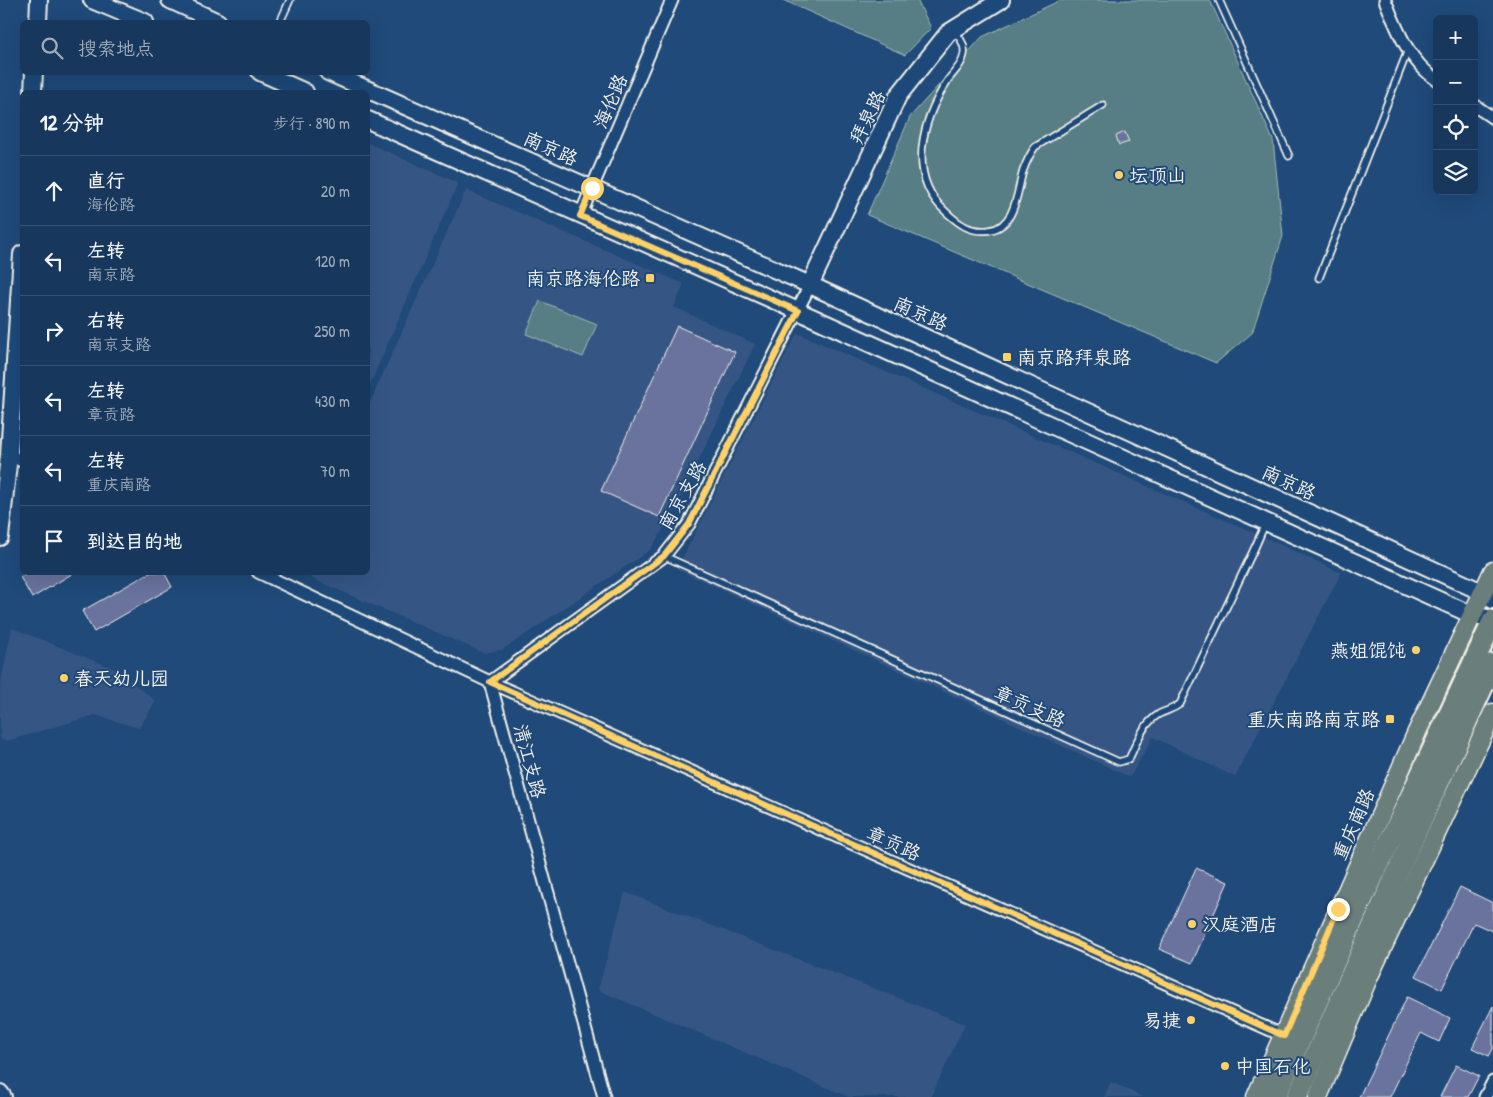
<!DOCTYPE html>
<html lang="zh">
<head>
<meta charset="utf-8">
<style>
  :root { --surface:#17385c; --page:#203f62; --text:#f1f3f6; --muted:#9eacbb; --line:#365272 }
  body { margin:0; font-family:"Patrick Hand","LXGW WenKai TC",sans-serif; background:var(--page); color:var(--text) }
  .controls { position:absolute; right:15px; top:15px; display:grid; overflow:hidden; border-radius:8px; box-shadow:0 5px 20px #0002 }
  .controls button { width:45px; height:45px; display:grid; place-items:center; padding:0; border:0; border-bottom:1px solid var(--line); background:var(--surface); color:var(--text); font:25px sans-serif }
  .stop { position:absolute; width:15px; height:15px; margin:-11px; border:4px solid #ffd166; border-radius:50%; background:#fff }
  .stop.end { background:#ffd166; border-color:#fff; box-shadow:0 1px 5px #0008 }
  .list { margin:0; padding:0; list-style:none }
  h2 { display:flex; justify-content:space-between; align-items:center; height:65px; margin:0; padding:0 20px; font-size:21px }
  h2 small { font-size:16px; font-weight:400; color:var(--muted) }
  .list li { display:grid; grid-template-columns:32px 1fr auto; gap:15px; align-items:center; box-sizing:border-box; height:70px; padding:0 20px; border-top:1px solid var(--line) }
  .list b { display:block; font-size:19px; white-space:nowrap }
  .list p { margin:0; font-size:16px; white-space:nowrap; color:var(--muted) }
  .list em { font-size:16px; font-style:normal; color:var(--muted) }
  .icon { flex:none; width:28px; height:28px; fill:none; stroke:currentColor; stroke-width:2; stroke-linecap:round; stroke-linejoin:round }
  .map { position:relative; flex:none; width:1493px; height:1097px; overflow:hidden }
  .search { position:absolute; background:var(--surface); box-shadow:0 5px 20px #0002; left:20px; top:20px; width:350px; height:55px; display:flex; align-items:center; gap:12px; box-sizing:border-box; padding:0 18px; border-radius:8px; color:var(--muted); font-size:19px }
  .panel { position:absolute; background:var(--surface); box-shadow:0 5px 20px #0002; left:20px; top:90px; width:350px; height:485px; border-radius:8px }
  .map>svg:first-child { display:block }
  .built { fill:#355685 }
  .green { fill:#577e84; stroke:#a6b8b6 }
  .building { fill:#69739e; stroke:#f4f1e8 }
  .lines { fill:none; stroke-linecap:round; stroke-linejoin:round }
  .lane-casing { stroke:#f4f1e8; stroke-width:9 }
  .street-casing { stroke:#f4f1e8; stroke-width:15 }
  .secondary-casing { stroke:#f4f1e8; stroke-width:20 }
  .primary-casing { stroke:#f4f1e8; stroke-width:21 }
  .highway-casing { stroke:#f4f1e8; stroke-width:24 }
  .lane { stroke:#1f4a7a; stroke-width:5.5 }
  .street { stroke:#1f4a7a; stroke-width:11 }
  .secondary { stroke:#1f4a7a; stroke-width:16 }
  .primary { stroke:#6b7f7c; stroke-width:18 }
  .highway { stroke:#6b7f7c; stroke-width:20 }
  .route { stroke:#ffd166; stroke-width:6 }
  .poi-dot { fill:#ffd166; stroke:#1f4a7a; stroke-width:2 }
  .labels { text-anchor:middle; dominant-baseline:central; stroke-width:4; stroke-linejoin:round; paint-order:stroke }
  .street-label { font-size:19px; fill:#f4f1e8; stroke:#1f4a7a }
  .poi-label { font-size:19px; fill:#f4f1e8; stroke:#1f4a7a; text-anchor:start }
</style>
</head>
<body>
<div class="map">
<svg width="1493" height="1097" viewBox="0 0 1493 1097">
  <rect width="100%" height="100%" fill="#1f4a7a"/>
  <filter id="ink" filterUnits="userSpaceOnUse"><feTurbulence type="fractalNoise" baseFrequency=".02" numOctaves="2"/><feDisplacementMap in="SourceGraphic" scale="10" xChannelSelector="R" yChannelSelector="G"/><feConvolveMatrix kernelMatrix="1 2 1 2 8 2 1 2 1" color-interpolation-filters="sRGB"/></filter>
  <g filter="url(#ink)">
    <!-- built -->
    <path class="built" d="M368,143L458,183L368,389Z
      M466,190L684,284L674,307L755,344L672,515L650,550L504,649L484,653L313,579L307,573L368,572V407Z
      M797,333L1266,538L1341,573L1235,777L1153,737L1130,777L677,569Z
      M12,628L115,669L156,701L139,728L95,715L7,741L0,739V687Z
      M625,892L965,1024L931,1097H849L598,990Z
      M1111,1082L1143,1097H1104Z"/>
    <!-- green -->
    <path class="green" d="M783,0H917L931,28L905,55Z
      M1061,0H1210L1273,140L1283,236L1252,333L1216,363L867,215L910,117L982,37Z
      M540,301L597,324L583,357L526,334Z"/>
    <!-- building -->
    <path class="building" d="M1125,132L1129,142L1119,145L1116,136Z
      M677,326L735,352L659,517L601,491Z
      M28,572H75L32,598L20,577Z
      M151,572H164L172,587L94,632L82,611Z
      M1196,868L1228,882L1192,963L1159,949Z
      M1460,887L1493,903V929L1492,931L1474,923L1442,989L1416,976Z
      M1407,997L1450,1018L1439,1042L1421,1033L1390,1097H1359Z
      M1493,1006V1049L1489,1056L1472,1048Z
      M1456,1065L1479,1076L1468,1097H1440Z"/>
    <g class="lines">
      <defs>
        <path id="lane" d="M1219,0L1289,156
          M280,22L290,0
          M955,31C961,40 967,47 963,58C961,66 953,73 948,80C922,120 906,176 946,212C960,225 971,233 990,230C1016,226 1017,191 1023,171C1026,163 1030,154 1035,147L1103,105
          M1319,278L1408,50
          M664,556L1119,762L1129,759C1137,742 1142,725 1159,714C1167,710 1172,710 1180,704L1256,545L1265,524"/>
        <path id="street" d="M1385,0C1397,29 1409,62 1437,80
          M1474,105L1493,118
          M580,216L672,0
          M810,285L689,524L664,556L490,682L1284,1036
          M9,455L22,461
          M258,572L490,682L604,1097
          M1485,1097L1493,1082"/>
        <path id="secondary" d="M92,0L145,22
          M170,0L218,22
          M38,22L39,0
          M260,72L305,92
          M328,72L810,285L1482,592L1493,600
          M33,92L34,72
          M368,120L798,311L1472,615L1493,619
          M810,285L898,96L948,33L1001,0
          M0,537L9,455L22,254
          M0,1093L3,1097"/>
        <path id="primary" d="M1256,1097L1417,732L1493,571
          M1318,1097L1369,976L1493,713"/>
        <path id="highway" d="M1275,1097L1362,900L1493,621
          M1297,1097L1381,908L1493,664"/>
      </defs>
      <!-- lane casing -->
      <use href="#lane" class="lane-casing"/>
      <!-- street casing -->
      <use href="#street" class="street-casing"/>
      <!-- secondary casing -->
      <use href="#secondary" class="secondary-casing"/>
      <!-- primary casing -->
      <use href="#primary" class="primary-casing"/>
      <!-- highway casing -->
      <use href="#highway" class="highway-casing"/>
      <!-- lane -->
      <use href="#lane" class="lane"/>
      <!-- street -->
      <use href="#street" class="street"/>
      <!-- secondary -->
      <use href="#secondary" class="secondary"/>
      <!-- primary -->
      <use href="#primary" class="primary"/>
      <!-- highway -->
      <use href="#highway" class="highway"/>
    </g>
  </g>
  <g class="lines" filter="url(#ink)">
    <!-- route -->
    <path class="route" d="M592,188L580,216L798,311L689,524L664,556L490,682L1284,1036L1338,909"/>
  </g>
  <!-- markers -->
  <g class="poi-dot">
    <circle cx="1119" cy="175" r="5"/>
    <rect x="645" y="273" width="10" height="10" rx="2.5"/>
    <rect x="1002" y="352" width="10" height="10" rx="2.5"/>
    <circle cx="1416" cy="650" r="5"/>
    <circle cx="64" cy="678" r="5"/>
    <rect x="1385" y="714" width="10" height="10" rx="2.5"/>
    <circle cx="1192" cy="924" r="5"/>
    <circle cx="1191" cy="1020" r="5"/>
    <circle cx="1225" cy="1066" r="5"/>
  </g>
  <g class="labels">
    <!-- street labels -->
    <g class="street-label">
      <text transform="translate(610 101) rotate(-67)">海伦路</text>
      <text transform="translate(867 117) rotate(-64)">拜泉路</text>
      <text transform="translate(551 148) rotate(24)">南京路</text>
      <text transform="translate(921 313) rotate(24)">南京路</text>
      <text transform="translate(1289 482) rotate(25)">南京路</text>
      <text transform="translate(682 495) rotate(-60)">南京支路</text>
      <text transform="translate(1030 706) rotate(24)">章贡支路</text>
      <text transform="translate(530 761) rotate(75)">清江支路</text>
      <text transform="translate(1353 824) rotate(-66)">重庆南路</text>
      <text transform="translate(894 843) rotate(24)">章贡路</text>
    </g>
    <!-- poi labels -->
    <g class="poi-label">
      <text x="1129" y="175">坛顶山</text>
      <text x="640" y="278" text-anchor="end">南京路海伦路</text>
      <text x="1017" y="357">南京路拜泉路</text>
      <text x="1406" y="650" text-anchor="end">燕姐馄饨</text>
      <text x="74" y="678">春天幼儿园</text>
      <text x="1380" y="719" text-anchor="end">重庆南路南京路</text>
      <text x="1202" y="924">汉庭酒店</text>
      <text x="1181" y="1020" text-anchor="end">易捷</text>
      <text x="1235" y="1066">中国石化</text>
    </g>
  </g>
</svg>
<div class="controls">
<button>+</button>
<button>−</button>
<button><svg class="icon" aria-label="locate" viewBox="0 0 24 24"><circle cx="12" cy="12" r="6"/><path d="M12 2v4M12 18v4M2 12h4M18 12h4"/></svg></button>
<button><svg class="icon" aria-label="layers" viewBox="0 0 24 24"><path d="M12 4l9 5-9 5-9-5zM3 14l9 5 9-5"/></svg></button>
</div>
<div class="stop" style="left:592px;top:188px"></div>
<div class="stop end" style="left:1338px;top:909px"></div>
<div class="search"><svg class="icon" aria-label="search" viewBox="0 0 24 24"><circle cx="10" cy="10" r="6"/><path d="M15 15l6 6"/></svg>搜索地点</div>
<section class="panel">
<h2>12 分钟<small>步行 · 890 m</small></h2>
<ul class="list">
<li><svg class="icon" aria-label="ahead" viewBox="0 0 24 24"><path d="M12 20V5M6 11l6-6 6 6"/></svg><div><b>直行</b><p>海伦路</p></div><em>20 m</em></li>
<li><svg class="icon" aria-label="left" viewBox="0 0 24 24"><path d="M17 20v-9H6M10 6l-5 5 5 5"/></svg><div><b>左转</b><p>南京路</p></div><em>120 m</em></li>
<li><svg class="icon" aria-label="right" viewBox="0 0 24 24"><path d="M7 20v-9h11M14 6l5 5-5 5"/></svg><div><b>右转</b><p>南京支路</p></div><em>250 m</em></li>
<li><svg class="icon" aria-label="left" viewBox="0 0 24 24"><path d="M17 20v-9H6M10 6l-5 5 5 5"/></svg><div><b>左转</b><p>章贡路</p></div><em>430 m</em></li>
<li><svg class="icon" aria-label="left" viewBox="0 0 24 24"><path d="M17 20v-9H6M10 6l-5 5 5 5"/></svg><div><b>左转</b><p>重庆南路</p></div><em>70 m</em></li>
<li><svg class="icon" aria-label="arrive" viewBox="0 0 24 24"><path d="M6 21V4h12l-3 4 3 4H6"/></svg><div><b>到达目的地</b></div></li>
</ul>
</section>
</div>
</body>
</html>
